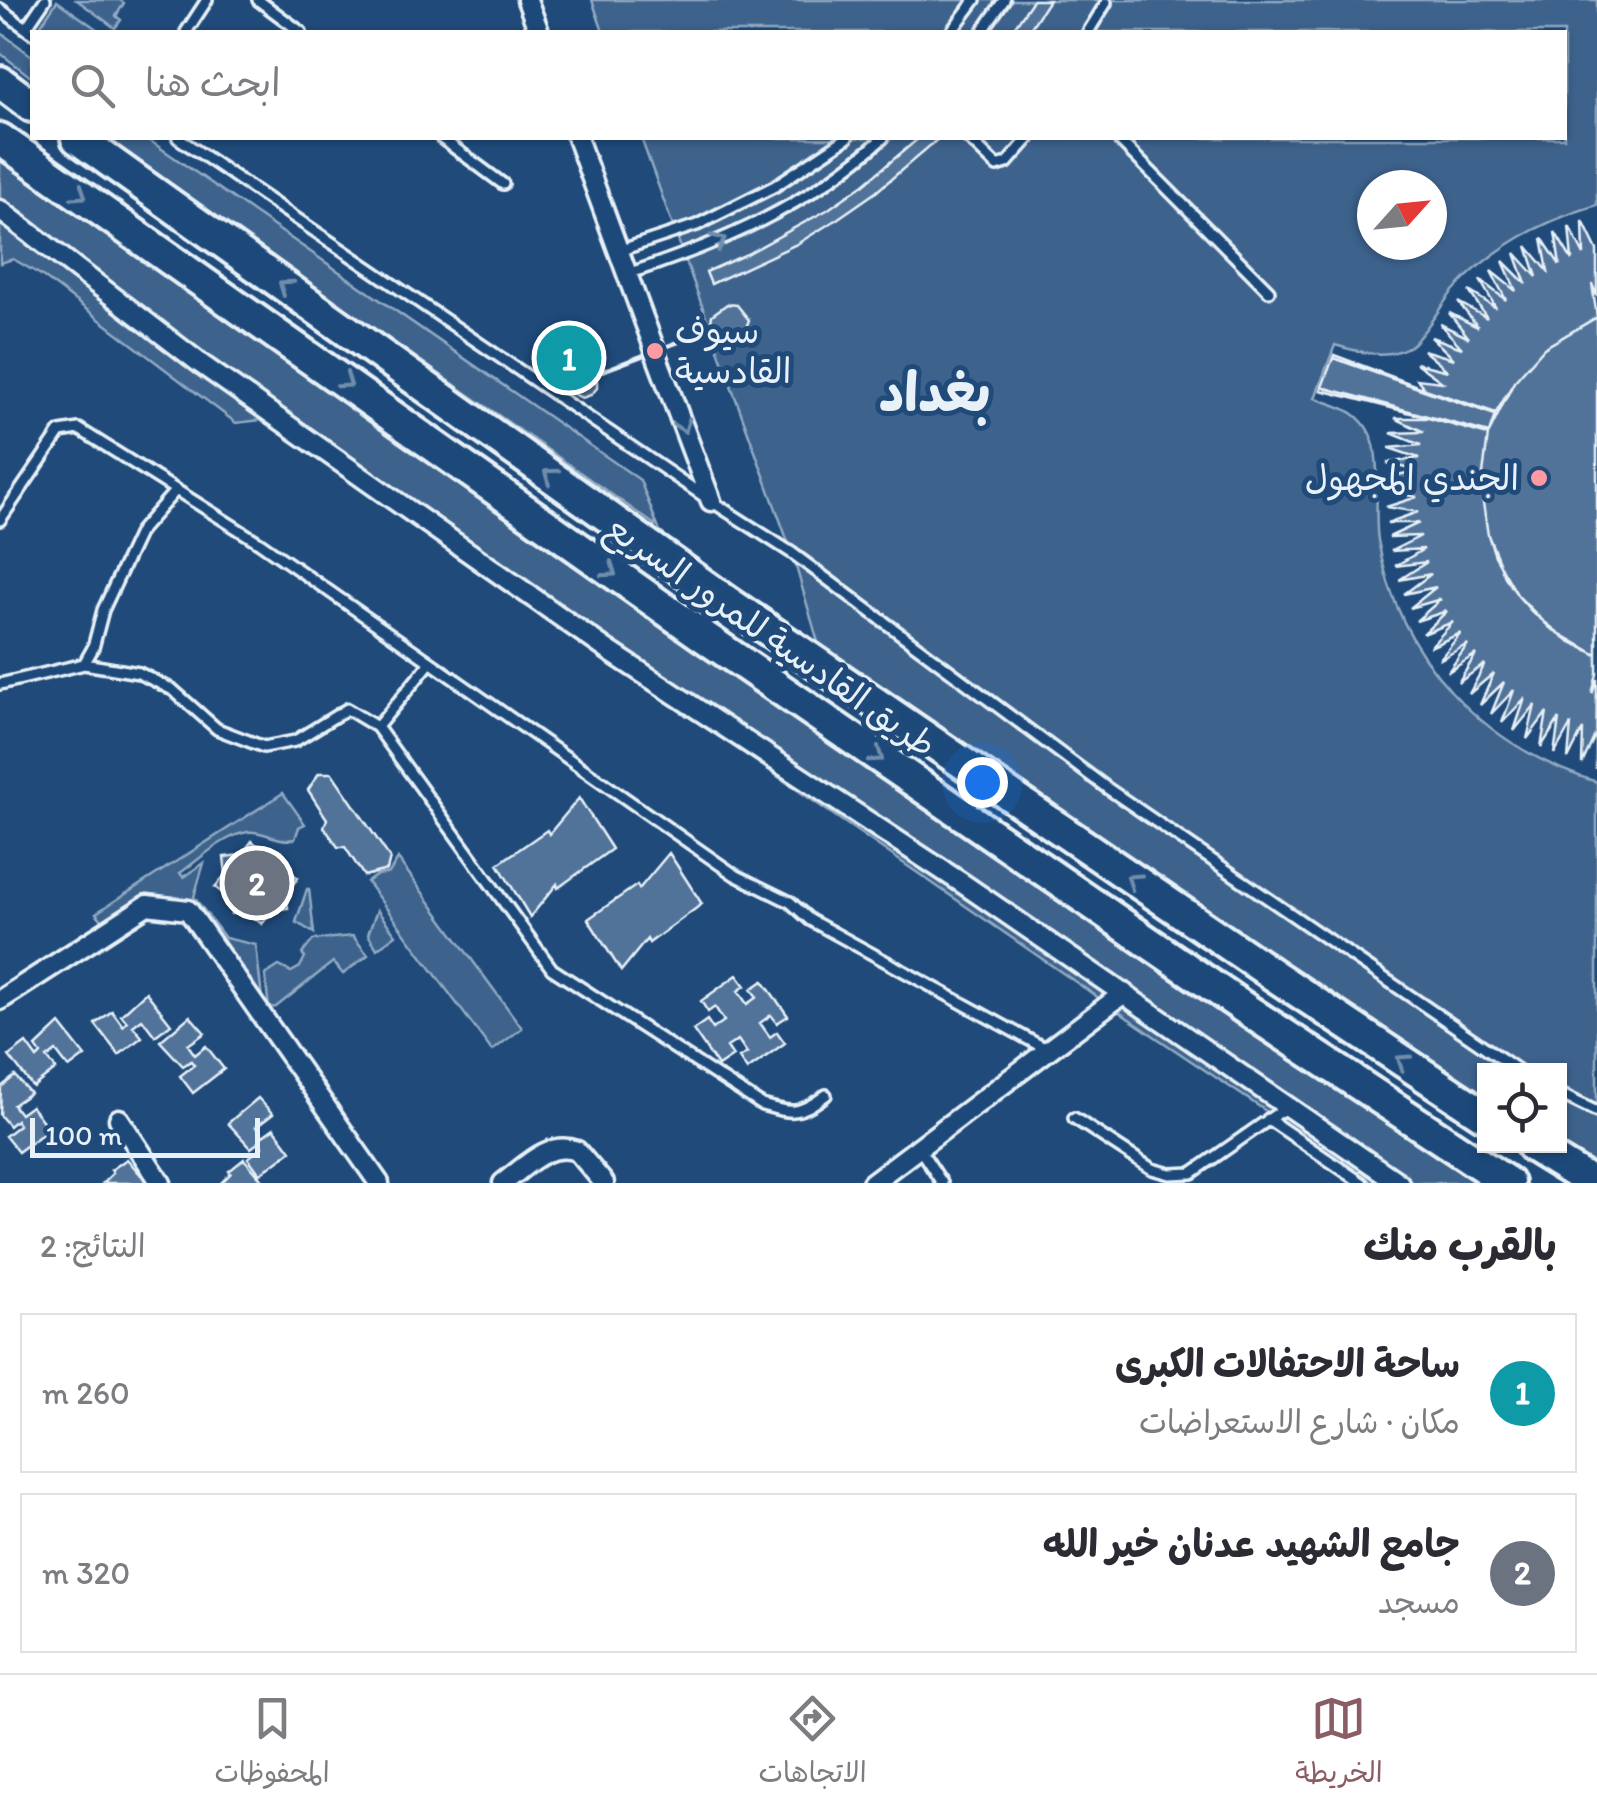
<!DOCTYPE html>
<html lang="ar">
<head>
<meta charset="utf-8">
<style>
  :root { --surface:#fff; --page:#f7f7f7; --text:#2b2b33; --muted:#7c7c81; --line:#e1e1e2; --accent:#8a5d65 }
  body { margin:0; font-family:Itim,"Playpen Sans Arabic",sans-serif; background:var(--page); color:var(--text); direction:rtl }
  .controls { position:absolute; right:30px; bottom:30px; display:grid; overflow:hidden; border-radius:0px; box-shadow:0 2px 8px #0004 }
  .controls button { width:90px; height:90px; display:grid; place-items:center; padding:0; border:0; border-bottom:2px solid var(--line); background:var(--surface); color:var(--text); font:50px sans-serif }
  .compass { position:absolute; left:1357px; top:170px; width:90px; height:90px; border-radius:50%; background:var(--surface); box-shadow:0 2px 8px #0004; rotate:63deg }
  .scale { position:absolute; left:30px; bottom:25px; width:230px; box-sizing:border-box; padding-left:10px; border:5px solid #e8f1f8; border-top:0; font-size:28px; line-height:35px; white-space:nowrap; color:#e8f1f8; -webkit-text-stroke:8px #1f4a7a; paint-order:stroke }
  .you { position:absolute; left:982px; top:782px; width:35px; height:35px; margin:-25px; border:8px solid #fff; border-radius:50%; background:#1a73e8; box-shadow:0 0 0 15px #1a73e833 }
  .badge { display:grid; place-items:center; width:65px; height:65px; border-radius:50%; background:var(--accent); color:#fff; font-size:32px; font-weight:700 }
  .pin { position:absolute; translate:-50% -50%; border:5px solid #fff; box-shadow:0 2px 10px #0006 }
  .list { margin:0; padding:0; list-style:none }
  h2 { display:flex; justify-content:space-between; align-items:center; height:130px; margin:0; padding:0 40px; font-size:42px }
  h2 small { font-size:32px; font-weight:400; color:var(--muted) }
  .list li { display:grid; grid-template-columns:65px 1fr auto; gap:30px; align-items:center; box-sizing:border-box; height:160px; margin:0 20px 20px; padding:0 20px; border:2px solid var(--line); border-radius:0px }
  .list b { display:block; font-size:38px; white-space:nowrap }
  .list p { margin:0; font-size:32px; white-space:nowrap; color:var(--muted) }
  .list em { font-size:32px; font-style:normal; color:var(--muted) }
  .icon { flex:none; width:55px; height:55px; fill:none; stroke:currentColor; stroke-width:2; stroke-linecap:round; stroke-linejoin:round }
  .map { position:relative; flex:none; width:1597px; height:1183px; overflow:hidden; direction:ltr }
  .search { position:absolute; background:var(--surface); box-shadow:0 2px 8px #0004; left:30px; right:30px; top:30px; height:110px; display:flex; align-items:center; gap:25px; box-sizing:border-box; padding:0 35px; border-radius:0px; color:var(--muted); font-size:38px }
  .sheet { height:490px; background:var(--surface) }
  nav { display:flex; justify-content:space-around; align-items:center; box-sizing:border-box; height:140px; border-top:2px solid var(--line); background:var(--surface); font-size:28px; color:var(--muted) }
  nav a { display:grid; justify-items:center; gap:5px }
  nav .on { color:var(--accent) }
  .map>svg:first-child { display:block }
  .green { fill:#3c628c; stroke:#92aac2; stroke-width:2.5; fill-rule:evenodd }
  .building { fill:#517399; stroke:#e8f1f8; stroke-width:2.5 }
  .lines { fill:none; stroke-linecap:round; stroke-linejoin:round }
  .lane-casing { stroke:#e8f1f8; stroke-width:16 }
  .street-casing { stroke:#e8f1f8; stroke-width:25 }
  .highway-casing { stroke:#e8f1f8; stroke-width:38 }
  .lane { stroke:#1f4a7a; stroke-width:9 }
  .street { stroke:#1f4a7a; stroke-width:18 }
  .highway { stroke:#1f4a7a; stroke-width:30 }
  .oneway { stroke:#6f8dac }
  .poi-dot { fill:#ff9aa2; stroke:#1f4a7a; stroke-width:4 }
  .labels { text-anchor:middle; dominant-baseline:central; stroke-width:10; stroke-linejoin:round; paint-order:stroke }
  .poi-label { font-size:35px; fill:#e8f1f8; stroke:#1f4a7a; text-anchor:start }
  .street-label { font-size:35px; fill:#e8f1f8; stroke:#1f4a7a }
  .town-label { font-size:55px; font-weight:bold; fill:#e8f1f8; stroke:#1f4a7a }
</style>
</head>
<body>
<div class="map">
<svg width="1597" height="1183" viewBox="0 0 1597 1183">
  <rect width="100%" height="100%" fill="#1f4a7a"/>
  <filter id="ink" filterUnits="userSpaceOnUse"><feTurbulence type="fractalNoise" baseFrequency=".01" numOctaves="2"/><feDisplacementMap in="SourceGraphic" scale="20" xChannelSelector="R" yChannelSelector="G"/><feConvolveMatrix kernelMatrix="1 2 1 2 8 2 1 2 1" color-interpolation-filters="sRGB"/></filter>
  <g filter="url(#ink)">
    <!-- green -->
    <path class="green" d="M77,0H120L124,3L116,16L121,20L115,28Z
      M592,0H1597V205C1542,221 1491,249 1453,291C1441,305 1423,337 1410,346C1387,360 1358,352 1335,345L1315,398C1338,407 1358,409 1370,434C1383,461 1373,508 1378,540C1398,659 1483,747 1597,782V1165L1560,1144V1070H1484V1100L818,642L792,553L641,138H1564V32H603ZM1372,185H1432V245H1372Z
      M57,1L101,32H52L41,25Z
      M0,32L32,56V78L0,53Z
      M102,138H146L640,480L658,527Z
      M0,158L119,237L1481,1183H1373L1151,1034L261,420L236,423L41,275L13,259L0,263Z
      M283,793L305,824L299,827L295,839C279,843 263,830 248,832C224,835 199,860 180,873L183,877L204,863L194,897L225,938L256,945L262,998L257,1003L186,903C141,893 141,897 103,921L96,913Z
      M398,859L522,1028L492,1051L367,882L377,875L389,873Z
      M307,889H309L314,933L296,922Z
      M377,910L396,935L377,949L368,934Z
      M353,936L368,955L343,974L333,962L276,1007L269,1008L265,975L279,966L291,972L300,967L305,957L302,954L313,940Z"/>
    <!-- building -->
    <path class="building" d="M1033,0H1049L1028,32H1011Z
      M919,138H939L876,192L837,219L797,244L711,284L706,272L747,254L827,210L864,184Z
      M1583,221L1597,250V296L1592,284L1597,317L1544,348L1514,382L1496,413L1425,389L1417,379L1442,382L1416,363L1448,371L1423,350L1454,359L1431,337L1462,348L1440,324L1469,338L1449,313L1478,327L1458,302L1487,318L1469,291L1496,308L1480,280L1506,300L1491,271L1516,291L1503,261L1526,284L1515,253L1537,277L1527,246L1548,271L1542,238L1560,265L1555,232L1572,260L1569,226L1584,255Z
      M727,304L737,305L749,320L742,338L723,341L710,331L597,374V388L591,395L582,398L564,390L562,372L568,364L577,360L587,361L597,372L710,329L712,315Z
      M1597,317V655L1550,628L1518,596L1505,577L1488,535L1481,490L1488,435L1514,382L1544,348Z
      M1334,355L1425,389L1496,413L1333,358Z
      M1333,358L1495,415L1489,433L1322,387Z
      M1322,387L1489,433L1321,390Z
      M1395,418H1428L1488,435L1481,490L1488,535L1495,556L1518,596L1533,613L1569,641L1597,655V674L1592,694L1597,679L1596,769V733L1582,764L1583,729L1568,759L1571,724L1554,754L1559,719L1541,747L1547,712L1527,739L1535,705L1514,731L1525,698L1502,723L1514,690L1491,714L1504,682L1480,705L1494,673L1469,694L1485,664L1458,683L1476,654L1448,672L1468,644L1439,660L1461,633L1430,647L1453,622L1423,634L1447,611L1416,621L1441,599L1410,608L1436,587L1404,594L1431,574L1399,580L1427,562L1395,566L1424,549L1391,551L1421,536L1389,537L1419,523H1387L1418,512L1386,507L1417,497L1385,491L1417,483L1386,477L1418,471L1387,463L1419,458L1389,448L1421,445L1391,433L1424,432Z
      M319,773H332L390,858L387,870L364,876L345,847H338L324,827L327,819L308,790Z
      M579,798L612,849L558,888L557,884L530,917L498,864L547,830L549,834Z
      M252,841L266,853L282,851L284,867L298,878L286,893L288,908L273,910L262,924L248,913L231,914L229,898L215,887L226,874L224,857L241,855Z
      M669,853L702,904L649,943L647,939L621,971L588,919L637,885L639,889Z
      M737,975L745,986L738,991L747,1004L757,997L751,989L763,981L788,1016L777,1023L771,1015L760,1023L770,1037L777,1032L785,1043L747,1070L739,1058L747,1053L738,1040L727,1047L733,1056L718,1066L693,1030L707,1020L713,1029L724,1021L715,1007L708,1012L701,1001Z
      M146,992L171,1024L155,1036L142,1019L133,1026L142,1037L119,1055L95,1024L112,1011L123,1026L127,1022L121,1015Z
      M190,1016L205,1033L188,1045L195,1055L206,1046L224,1069L193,1093L180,1076L194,1065L191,1061L183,1066L160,1041Z
      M60,1024L85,1056L69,1068L56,1051L47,1058L56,1069L33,1087L9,1056L26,1043L37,1058L41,1054L36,1047Z
      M15,1076L30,1093L13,1105L20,1114L31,1106L49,1129L18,1152L5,1136L19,1125L16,1120L9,1126L0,1115L1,1087Z
      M258,1098L273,1114L256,1127L263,1136L274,1128L291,1151L260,1174L248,1158L262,1147L259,1142L251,1148L228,1123Z
      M127,1159L148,1183H103L113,1173L111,1170Z
      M244,1159L265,1183H221L231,1173L229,1171Z"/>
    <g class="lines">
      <defs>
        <path id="lane" d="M258,0L301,32
          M0,9L32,33
          M26,28L45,0
          M186,32L207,0
          M951,32L975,0
          M982,32L1004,0
          M1088,32L1106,3
          M178,138L711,501L792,553L1107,788L1518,1070
          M441,138L503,184
          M968,138L997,166L1007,163L1029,138
          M1117,138L1269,291
          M618,251L697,225L775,186L847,138
          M627,274C722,243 808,206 883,138
          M0,520L60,432L79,429L176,490
          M84,664L139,673L173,690L217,729L264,747L295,741L347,709L377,727L552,969L762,1105C793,1114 799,1115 826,1095
          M0,684L84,664L93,648L103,610L140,531L176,490L260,543L735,875L790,902L810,920L1048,1050
          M377,727L429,664
          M1560,1094L1597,1112
          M1074,1118L1152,1169L1170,1174L1192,1173L1288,1106
          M1268,1119L1362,1183
          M919,1148L942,1183"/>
        <path id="street" d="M527,0L539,32
          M577,138L655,350
          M0,210L201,364L609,651L962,883L1399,1183
          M655,352L711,501
          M0,1000L147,905L188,910L379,1183
          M119,1119L161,1183
          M503,1183C525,1167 548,1140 577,1151L604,1183
          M872,1183L1124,993"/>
        <path id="highway" d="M0,82L32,106
          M77,138L726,601L1275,976L1484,1115
          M0,139L703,636L1250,1012L1508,1183
          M1532,1146L1592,1183"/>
      </defs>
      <!-- lane casing -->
      <use href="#lane" class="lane-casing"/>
      <!-- street casing -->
      <use href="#street" class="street-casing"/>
      <!-- highway casing -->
      <use href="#highway" class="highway-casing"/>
      <!-- lane -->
      <use href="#lane" class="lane"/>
      <!-- street -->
      <use href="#street" class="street"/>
      <!-- highway -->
      <use href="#highway" class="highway"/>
    </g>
    <!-- one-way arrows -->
    <defs><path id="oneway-chevron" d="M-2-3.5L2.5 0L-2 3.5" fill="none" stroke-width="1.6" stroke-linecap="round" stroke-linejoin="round" transform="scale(2.5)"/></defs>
    <g class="oneway">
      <use href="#oneway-chevron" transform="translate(80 194) rotate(34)"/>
      <use href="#oneway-chevron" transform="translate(719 241) rotate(-26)"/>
      <use href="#oneway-chevron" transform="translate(285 286) rotate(-144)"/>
      <use href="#oneway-chevron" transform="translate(346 382) rotate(35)"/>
      <use href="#oneway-chevron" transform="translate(683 426) rotate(70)"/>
      <use href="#oneway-chevron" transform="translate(550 475) rotate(-144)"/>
      <use href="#oneway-chevron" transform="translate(610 571) rotate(35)"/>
      <use href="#oneway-chevron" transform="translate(877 756) rotate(35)"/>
      <use href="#oneway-chevron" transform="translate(1133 880) rotate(-146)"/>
      <use href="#oneway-chevron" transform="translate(1403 1061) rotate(-147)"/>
    </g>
  </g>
  <!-- markers -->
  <g class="poi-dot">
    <circle cx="655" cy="351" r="10"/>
    <circle cx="1539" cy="478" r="10"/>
  </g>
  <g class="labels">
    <!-- poi labels -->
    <g class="poi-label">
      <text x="675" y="331">سيوف<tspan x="675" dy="40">القادسية</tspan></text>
      <text x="1519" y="478" text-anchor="end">الجندي المجهول</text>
    </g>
    <!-- street labels -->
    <g class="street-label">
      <text transform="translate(771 636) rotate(35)">طريق القادسية للمرور السريع</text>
    </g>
    <!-- town labels -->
    <g class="town-label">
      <text x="935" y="392">بغداد</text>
    </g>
  </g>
</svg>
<div class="controls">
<button><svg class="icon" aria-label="locate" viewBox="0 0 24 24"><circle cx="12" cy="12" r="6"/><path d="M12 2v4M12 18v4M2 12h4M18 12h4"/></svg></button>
</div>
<svg class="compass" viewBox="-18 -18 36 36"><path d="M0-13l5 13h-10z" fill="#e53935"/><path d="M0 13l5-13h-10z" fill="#7c7c81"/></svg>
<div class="scale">100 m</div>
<div class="you"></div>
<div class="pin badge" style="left:569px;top:358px;background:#0f9aa8">1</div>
<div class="pin badge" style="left:257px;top:883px;background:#6b7280">2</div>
<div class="search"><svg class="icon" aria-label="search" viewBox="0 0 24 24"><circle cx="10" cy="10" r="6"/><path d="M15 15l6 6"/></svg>ابحث هنا</div>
</div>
<section class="sheet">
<h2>بالقرب منك<small>النتائج: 2</small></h2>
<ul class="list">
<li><span class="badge" style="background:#0f9aa8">1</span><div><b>ساحة الاحتفالات الكبرى</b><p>مكان · شارع الاستعراضات</p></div><em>260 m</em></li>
<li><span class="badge" style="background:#6b7280">2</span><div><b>جامع الشهيد عدنان خير الله</b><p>مسجد</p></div><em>320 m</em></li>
</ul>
</section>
<nav>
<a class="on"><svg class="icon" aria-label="map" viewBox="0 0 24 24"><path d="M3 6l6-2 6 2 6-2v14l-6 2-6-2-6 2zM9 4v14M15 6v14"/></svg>الخريطة</a>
<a><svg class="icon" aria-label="directions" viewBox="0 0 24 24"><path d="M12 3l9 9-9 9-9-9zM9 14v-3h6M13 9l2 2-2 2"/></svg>الاتجاهات</a>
<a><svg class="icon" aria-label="saved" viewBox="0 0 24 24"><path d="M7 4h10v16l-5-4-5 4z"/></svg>المحفوظات</a>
</nav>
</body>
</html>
